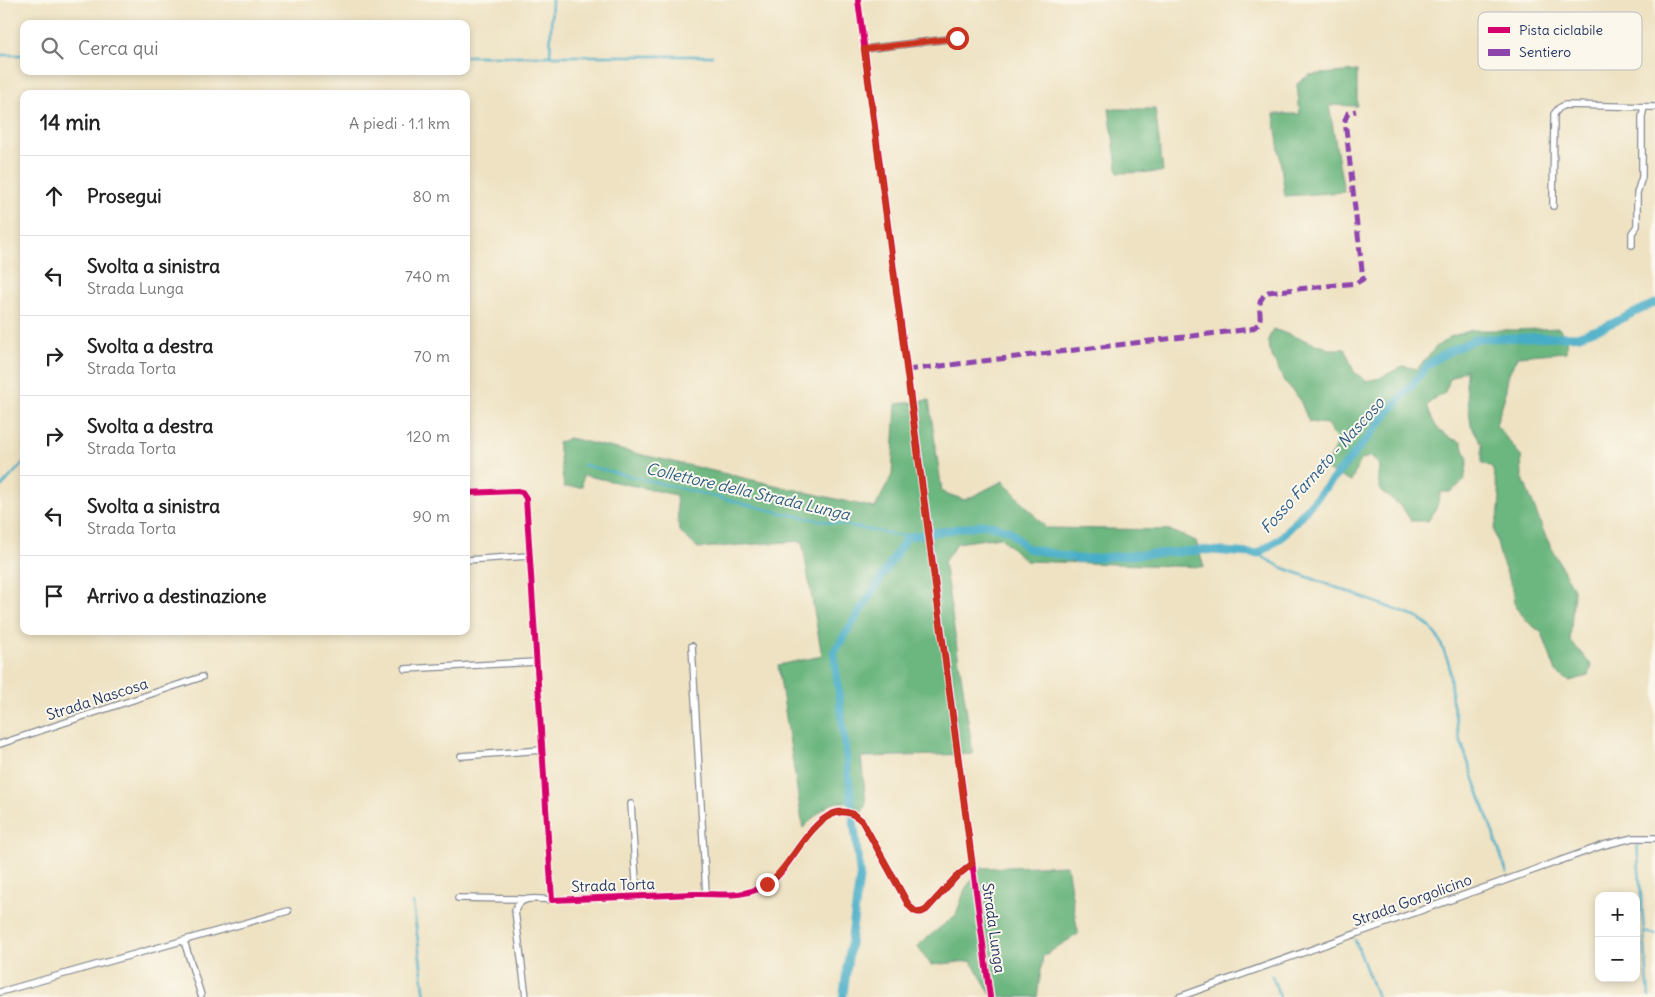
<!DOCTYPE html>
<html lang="it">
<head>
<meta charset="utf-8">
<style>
  :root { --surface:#fff; --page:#f6f6f6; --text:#222; --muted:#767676; --line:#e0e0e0 }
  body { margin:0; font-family:Delius,sans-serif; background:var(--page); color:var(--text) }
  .controls { position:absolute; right:15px; bottom:15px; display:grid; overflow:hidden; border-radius:10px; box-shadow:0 2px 8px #0003 }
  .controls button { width:45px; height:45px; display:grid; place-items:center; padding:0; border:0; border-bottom:1px solid var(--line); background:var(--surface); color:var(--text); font:25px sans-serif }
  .stop { position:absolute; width:15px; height:15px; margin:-11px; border:4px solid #c8321e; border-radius:50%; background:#fff }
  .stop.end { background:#c8321e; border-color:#fff; box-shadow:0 1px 5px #0008 }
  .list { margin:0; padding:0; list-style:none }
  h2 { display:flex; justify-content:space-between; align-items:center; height:65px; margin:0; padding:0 20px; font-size:21px }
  h2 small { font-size:16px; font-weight:400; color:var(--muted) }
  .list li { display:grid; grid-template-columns:32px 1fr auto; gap:15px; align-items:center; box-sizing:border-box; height:80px; padding:0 20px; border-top:1px solid var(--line) }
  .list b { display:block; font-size:19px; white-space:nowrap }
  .list p { margin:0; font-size:16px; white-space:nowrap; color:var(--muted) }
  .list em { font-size:16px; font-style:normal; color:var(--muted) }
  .icon { flex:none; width:28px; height:28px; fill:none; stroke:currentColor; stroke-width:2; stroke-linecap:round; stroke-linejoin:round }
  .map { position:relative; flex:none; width:1655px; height:997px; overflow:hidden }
  .search { position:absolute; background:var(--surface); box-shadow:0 2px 8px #0003; left:20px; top:20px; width:450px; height:55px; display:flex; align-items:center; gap:12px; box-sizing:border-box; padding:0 18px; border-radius:10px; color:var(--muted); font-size:19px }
  .panel { position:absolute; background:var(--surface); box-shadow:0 2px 8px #0003; left:20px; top:90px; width:450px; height:545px; border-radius:10px }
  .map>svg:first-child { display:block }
  .forest { fill:#6cb67f; stroke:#44726e }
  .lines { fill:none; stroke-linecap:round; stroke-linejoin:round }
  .stream { stroke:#47adc7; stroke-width:2.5 }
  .canal { stroke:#47adc7; stroke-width:8 }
  .minor-casing { stroke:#848890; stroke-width:8 }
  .minor { stroke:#fff; stroke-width:5.5 }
  .quiet { stroke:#8e44ad; stroke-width:5; stroke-dasharray:10 5; stroke-linecap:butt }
  .cycleway-casing { stroke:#fbf7ec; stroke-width:9 }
  .cycleway { stroke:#d6006c; stroke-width:6 }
  .route { stroke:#c8321e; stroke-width:6 }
  .labels { text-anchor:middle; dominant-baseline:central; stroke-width:4; stroke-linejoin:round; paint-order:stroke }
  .street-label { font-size:15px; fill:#1b2f5e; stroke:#fbf7ec }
  .water-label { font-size:16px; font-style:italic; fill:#2a5b83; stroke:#fbf7ec }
  .key { fill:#fbf7ec; stroke:#b8bbc1; stroke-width:1 }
  .key-label { font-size:14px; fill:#1b2f5e }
</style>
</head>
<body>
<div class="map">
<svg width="1655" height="997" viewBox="0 0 1655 997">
  <rect width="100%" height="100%" fill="#fbf7ec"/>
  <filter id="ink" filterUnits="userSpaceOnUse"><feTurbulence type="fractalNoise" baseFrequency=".02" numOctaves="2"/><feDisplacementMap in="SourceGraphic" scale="10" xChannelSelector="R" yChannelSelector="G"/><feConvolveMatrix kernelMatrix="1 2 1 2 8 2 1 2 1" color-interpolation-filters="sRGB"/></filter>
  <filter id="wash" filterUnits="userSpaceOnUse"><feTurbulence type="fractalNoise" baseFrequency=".0096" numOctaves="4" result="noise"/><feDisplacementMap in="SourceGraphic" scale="20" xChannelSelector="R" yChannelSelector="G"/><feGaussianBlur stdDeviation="1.12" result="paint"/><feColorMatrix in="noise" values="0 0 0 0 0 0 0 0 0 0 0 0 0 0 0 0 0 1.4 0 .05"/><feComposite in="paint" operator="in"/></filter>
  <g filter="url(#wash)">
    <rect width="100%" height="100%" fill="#eee2c2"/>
    <!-- forest -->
    <path class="forest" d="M1357,71V106L1329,105L1344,192L1285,196L1274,114H1300L1297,84L1309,75Z
      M1109,109H1155L1163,172L1118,173Z
      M1559,328L1567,340L1566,352L1518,356L1509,373L1504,399L1496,425L1521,456L1522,476L1545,535L1574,591L1570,640L1592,666L1588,676L1569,681L1556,672L1542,633L1529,623L1516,608L1513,589L1501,559L1494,530L1499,511L1500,497L1492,467L1482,463V444L1471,425L1466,386V369L1450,379L1444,394L1432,400L1427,406C1436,429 1438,434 1461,442L1468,459L1464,481L1450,492H1441L1436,509L1428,521H1411C1408,517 1406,512 1402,508C1385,490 1375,498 1380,466L1371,456L1361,460L1351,482L1325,469L1338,442L1327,424L1309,422L1299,398L1285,383L1269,350L1268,340L1273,329L1330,349H1345L1354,372L1366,381L1380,378L1403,366L1417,369L1436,347L1450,337L1472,330H1517Z
      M929,400L942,492L965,500L1003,481L1046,528L1169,530L1196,541L1204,567L1026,561L1000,537L957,543L944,562L973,754L861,757L866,804L862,812C858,809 853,804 848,803C830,797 815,817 803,828L778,665L822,656L802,541L698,548L679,531L676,495L583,475L582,487H564L558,443L569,438L875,508L892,475L896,404Z
      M1067,865L1078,934L1043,956L1037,997H993L971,961L931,965L917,946L956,915L965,889L981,868Z"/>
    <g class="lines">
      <!-- stream -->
      <path class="stream" d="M0,55H24
        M466,56H712
        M550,56L552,0
        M1654,303L1655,304
        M466,422L473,424
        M584,465L782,513L907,537
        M0,488L24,462
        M1257,554L1281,567L1418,618L1429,626L1439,639L1449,664L1452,700L1460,739L1507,873
        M1637,844L1649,997
        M413,903L425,997
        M1644,932L1655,934
        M1355,940L1377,997
        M1272,976L1280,997"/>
      <!-- canal -->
      <path class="canal" d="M843,997L860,875L834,652L907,537L986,524L1010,531L1026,548L1079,559L1205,550L1257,554L1281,538L1334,478L1431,362L1448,352L1476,339L1578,336L1604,327L1655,303"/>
    </g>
  </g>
  <g filter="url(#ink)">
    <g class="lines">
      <defs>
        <path id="minor" d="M858,0L990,997
          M864,49L957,38
          M1553,206L1554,114L1559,108L1565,105L1655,107
          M1632,245V233L1637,226V193L1642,177V117L1644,107
          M466,493L517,491L522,492L526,498L552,900C599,898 646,896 693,894C718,893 740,899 764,886C771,883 776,878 781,872C798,852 828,788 862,821L908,904C913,911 918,915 926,910L956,877L972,864
          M466,560L529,556
          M692,646L706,893
          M405,669L537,662
          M0,744L202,677
          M461,756L542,750
          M631,804L637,897
          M458,898L524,899
          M184,941L201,995
          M0,992L288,911
          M526,997L515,911C520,894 538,899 552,900
          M1179,997L1604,845L1633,838H1655"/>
      </defs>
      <!-- minor casing -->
      <use href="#minor" class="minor-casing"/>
      <!-- minor -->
      <use href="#minor" class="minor"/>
      <!-- quiet -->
      <path class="quiet" d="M907,370L1251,329C1271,320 1249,305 1268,292L1356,283L1363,279L1345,120L1348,113L1356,111"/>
      <defs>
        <path id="cycleway" d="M858,0L990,997
          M466,493L517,491L522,492L526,498L552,900C599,898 646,896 693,894C718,893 740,899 764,886C771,883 776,878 781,872C798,852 828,788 862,821L908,904C913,911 918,915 926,910L956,877L972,864"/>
      </defs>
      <!-- cycleway casing -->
      <use href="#cycleway" class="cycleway-casing"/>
      <!-- cycleway -->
      <use href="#cycleway" class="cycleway"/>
    </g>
  </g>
  <g class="lines" filter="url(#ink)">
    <!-- route -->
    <path class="route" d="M767,884C792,870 824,784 862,821L908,904C913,911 918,915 926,910L956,877L972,864L864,49L957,38"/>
  </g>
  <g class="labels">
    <!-- street labels -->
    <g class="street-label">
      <text transform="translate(97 699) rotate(-18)">Strada Nascosa</text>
      <text transform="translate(613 885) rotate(-2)">Strada Torta</text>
      <text transform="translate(1412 900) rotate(-20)">Strada Gorgolicino</text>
      <text transform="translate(994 928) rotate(82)">Strada Lunga</text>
    </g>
    <!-- water labels -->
    <g class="water-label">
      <text transform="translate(1322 465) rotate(-48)">Fosso Farneto - Nascoso</text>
      <text transform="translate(748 491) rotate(13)">Collettore della Strada Lunga</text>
    </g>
  </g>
  <!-- legend -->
  <rect x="1478" y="12" width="164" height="58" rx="8" class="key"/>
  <rect x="1488" y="27" width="22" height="6" fill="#d6006c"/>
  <rect x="1488" y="49" width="22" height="7" fill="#8e44ad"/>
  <g class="key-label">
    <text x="1519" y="35">Pista ciclabile</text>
    <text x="1519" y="57">Sentiero</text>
  </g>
</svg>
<div class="controls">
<button>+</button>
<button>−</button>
</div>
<div class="stop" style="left:957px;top:38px"></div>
<div class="stop end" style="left:767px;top:884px"></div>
<div class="search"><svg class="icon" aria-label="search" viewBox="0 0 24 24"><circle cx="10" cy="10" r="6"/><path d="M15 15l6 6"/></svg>Cerca qui</div>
<section class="panel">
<h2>14 min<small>A piedi · 1.1 km</small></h2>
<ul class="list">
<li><svg class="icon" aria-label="ahead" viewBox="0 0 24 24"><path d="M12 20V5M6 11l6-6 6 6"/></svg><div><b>Prosegui</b></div><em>80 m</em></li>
<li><svg class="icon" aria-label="left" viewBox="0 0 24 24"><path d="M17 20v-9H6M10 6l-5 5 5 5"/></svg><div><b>Svolta a sinistra</b><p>Strada Lunga</p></div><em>740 m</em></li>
<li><svg class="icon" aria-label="right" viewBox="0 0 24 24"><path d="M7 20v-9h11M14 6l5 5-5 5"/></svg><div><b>Svolta a destra</b><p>Strada Torta</p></div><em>70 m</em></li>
<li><svg class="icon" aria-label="right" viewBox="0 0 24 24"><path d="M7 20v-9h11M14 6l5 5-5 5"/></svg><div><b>Svolta a destra</b><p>Strada Torta</p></div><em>120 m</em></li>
<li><svg class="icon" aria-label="left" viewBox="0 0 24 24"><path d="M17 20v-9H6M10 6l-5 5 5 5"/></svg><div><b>Svolta a sinistra</b><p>Strada Torta</p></div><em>90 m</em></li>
<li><svg class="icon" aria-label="arrive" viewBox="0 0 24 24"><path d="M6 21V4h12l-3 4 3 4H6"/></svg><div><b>Arrivo a destinazione</b></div></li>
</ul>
</section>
</div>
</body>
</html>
